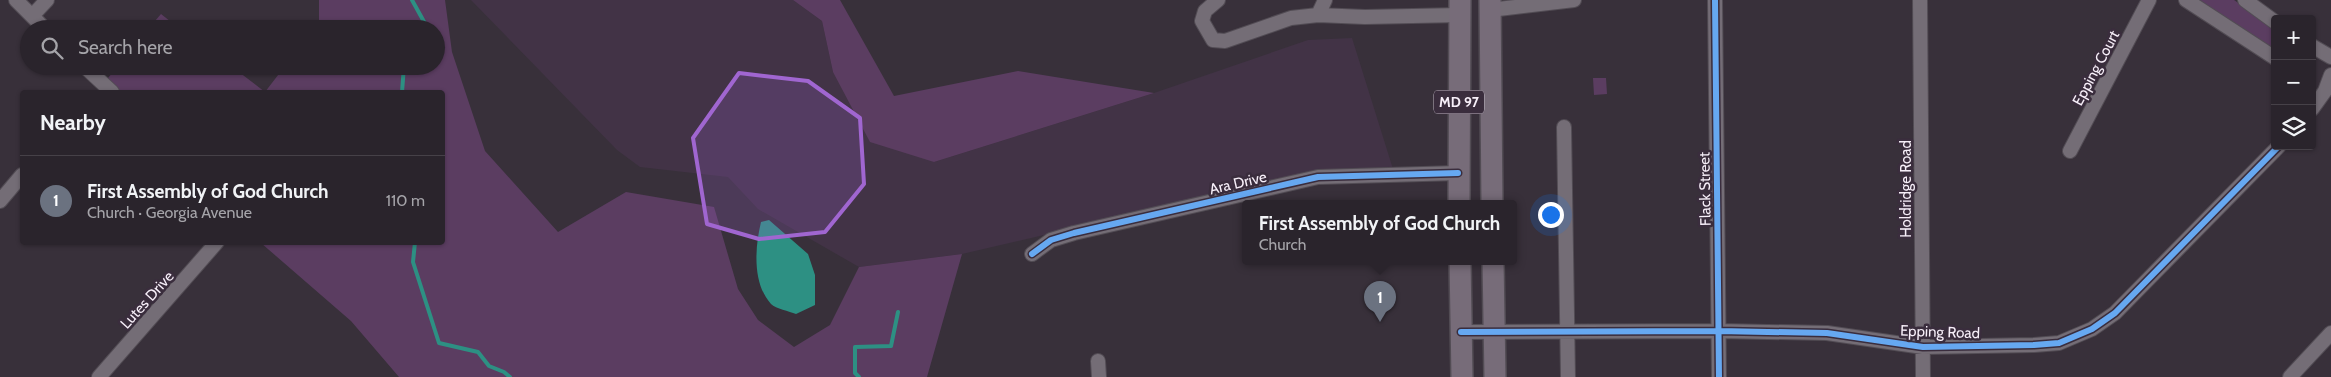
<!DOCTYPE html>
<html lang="en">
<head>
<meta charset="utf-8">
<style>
  :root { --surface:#2a242c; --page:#322c34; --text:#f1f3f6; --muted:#a5a4a9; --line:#464148; --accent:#d93025 }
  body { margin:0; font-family:Cabin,sans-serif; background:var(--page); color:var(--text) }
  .controls { position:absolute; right:15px; top:15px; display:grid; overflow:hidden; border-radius:5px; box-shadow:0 1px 4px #0004 }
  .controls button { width:45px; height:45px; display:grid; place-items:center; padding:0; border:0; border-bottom:1px solid var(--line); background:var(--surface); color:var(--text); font:25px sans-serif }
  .you { position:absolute; left:1550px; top:214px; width:18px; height:18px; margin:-12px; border:4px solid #fff; border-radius:50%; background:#1a73e8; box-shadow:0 0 0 8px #1a73e833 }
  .badge { display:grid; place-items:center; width:32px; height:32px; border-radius:50%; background:var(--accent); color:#fff; font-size:16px; font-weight:700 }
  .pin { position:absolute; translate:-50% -41px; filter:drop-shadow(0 1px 2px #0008) }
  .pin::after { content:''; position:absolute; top:26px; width:18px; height:15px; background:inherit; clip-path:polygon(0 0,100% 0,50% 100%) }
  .popup { position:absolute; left:1242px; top:200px; width:275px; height:65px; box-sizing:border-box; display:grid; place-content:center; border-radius:5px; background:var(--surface); filter:drop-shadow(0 1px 4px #0005); font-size:16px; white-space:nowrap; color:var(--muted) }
  .popup b { font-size:19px; color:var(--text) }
  .popup::after { content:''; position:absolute; left:50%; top:100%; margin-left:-10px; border:10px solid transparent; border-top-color:var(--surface) }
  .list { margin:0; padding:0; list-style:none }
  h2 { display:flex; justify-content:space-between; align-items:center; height:65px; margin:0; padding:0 20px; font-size:21px }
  h2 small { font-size:16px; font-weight:400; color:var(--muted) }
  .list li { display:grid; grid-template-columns:32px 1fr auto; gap:15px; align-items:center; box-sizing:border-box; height:90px; padding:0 20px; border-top:1px solid var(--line) }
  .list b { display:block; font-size:19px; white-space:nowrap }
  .list p { margin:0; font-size:16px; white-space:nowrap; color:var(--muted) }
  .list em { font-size:16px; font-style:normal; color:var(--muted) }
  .icon { flex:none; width:28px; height:28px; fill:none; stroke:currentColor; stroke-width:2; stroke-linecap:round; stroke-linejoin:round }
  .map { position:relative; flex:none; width:2331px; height:377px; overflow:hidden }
  .search { position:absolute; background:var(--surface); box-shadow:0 1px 4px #0004; left:20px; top:20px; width:425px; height:55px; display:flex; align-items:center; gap:12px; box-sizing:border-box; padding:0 18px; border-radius:28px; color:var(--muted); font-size:19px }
  .panel { position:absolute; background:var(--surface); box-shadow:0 1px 4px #0004; left:20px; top:90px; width:425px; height:155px; border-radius:5px }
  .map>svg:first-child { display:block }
  .built { fill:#423346 }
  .green { fill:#5b3d61 }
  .water { fill:#2d9083 }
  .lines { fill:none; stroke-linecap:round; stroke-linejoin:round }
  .stream { stroke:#2d9083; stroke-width:4 }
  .street-casing { stroke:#524c54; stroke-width:16 }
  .primary-casing { stroke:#524c54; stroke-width:24 }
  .street { stroke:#746d76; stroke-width:14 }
  .primary { stroke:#776c79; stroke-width:21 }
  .cycleway-casing { stroke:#3a2d3d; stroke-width:9 }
  .cycleway { stroke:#66a8f1; stroke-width:6 }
  .marked { fill:#a066d0; fill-opacity:0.2; stroke:#a066d0; stroke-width:4; stroke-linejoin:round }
  .labels { text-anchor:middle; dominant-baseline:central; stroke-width:5; stroke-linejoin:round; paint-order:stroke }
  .shield { fill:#3a2d3d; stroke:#beb5c1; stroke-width:1 }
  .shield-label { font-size:14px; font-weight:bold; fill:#f7eff9 }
  .street-label { font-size:15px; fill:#f7eff9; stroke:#3a2d3d }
</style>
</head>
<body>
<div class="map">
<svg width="2331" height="377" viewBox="0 0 2331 377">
  <rect width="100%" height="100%" fill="#38303a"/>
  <!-- built -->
  <path class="built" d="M471,0H793L822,21L833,72L934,162L1154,93L1308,40L1352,38L1393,169L1303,175L962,254L859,267L758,209L728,177L640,167L617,150Z"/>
  <!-- green -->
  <path class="green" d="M319,0H445L452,52L485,151L558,232L626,192L714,207L738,289L758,320L794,347L830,325L859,267L962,254L927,377H399L351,321L261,243L442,242V92H112L103,84L118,66H231L265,92L285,66H436V29H314L319,22Z
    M793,0H840L894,96L1018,71L1154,93L934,162L870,142L833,72L822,21Z
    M2196,0H2234L2275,28V52Z
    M161,14L180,29H148Z
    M1593,78H1606L1607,94L1594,95Z"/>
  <!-- water -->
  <path class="water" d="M769,220L808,254L815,275V305L796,314C789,311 776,309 771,304C752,283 755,247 761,222Z"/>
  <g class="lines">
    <!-- stream -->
    <path class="stream" d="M412,0L428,29
      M402,92L404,66
      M415,242L413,262L439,343L478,352L489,366L504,372L510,377
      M859,377L855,373V347L891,346L898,312"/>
    <defs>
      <path id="street" d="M16,0L45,29
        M1218,0L1205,11L1202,21L1213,40L1225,41L1291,18L1318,15L1365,17L1460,15
        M1715,0L1719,377
        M1920,0L1923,377
        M2186,0L2275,58
        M2245,0L2275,22
        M1490,10L1574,0
        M1318,15L1325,0
        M32,16L47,0
        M2312,46L2331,57
        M84,66L112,92
        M2312,109L2325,91L2331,75
        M1564,127L1568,377
        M2070,151L2149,0
        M0,201L22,175
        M1032,254L1051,240L1074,233L1318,177L1458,173
        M1461,332L1719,331L1827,333L1923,347L2034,345L2059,343L2092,329L2115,313L2279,146
        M1098,361L1099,377
        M99,377L217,242
        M2290,377L2331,333"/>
      <path id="primary" d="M1490,0L1492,203
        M1459,203L1460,0
        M1460,261L1462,377
        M1493,261L1495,377"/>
    </defs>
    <!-- street casing -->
    <use href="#street" class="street-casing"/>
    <!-- primary casing -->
    <use href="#primary" class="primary-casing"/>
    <!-- street -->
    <use href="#street" class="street"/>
    <!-- primary -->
    <use href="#primary" class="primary"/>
    <defs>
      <path id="cycleway" d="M1715,0L1719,377
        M1032,254L1051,240L1074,233L1318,177L1458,173
        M1461,332L1719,331L1827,333L1923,347L2034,345L2059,343L2092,329L2115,313L2279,146"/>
    </defs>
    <!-- cycleway casing -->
    <use href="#cycleway" class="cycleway-casing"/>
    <!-- cycleway -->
    <use href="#cycleway" class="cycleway"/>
  </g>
  <!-- marked area -->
  <path class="marked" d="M739,73L808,81L860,118L864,184L825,232L759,239L707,224L693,138Z"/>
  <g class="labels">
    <!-- shield labels -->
    <rect class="shield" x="1434" y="90.5" width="50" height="23" rx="4"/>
    <g class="shield-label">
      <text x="1459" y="102">MD 97</text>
    </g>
    <!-- street labels -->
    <g class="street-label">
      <text transform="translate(2096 68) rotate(-62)">Epping Court</text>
      <text transform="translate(1238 183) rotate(-13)">Ara Drive</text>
      <text transform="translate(1705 189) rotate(-91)">Flack Street</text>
      <text transform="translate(1906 189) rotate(-90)">Holdridge Road</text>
      <text transform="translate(147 300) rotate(-48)">Lutes Drive</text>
      <text transform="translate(1940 332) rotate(2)">Epping Road</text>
    </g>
  </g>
</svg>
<div class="controls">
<button>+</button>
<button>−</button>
<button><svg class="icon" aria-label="layers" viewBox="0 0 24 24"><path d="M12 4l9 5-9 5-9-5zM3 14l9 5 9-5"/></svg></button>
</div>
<div class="you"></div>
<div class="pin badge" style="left:1380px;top:322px;background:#6b7280">1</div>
<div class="popup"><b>First Assembly of God Church</b>Church</div>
<div class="search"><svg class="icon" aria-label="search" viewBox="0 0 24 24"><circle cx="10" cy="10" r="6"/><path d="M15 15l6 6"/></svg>Search here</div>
<section class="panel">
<h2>Nearby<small></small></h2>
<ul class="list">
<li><span class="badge" style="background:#6b7280">1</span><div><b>First Assembly of God Church</b><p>Church · Georgia Avenue</p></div><em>110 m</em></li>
</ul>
</section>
</div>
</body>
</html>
